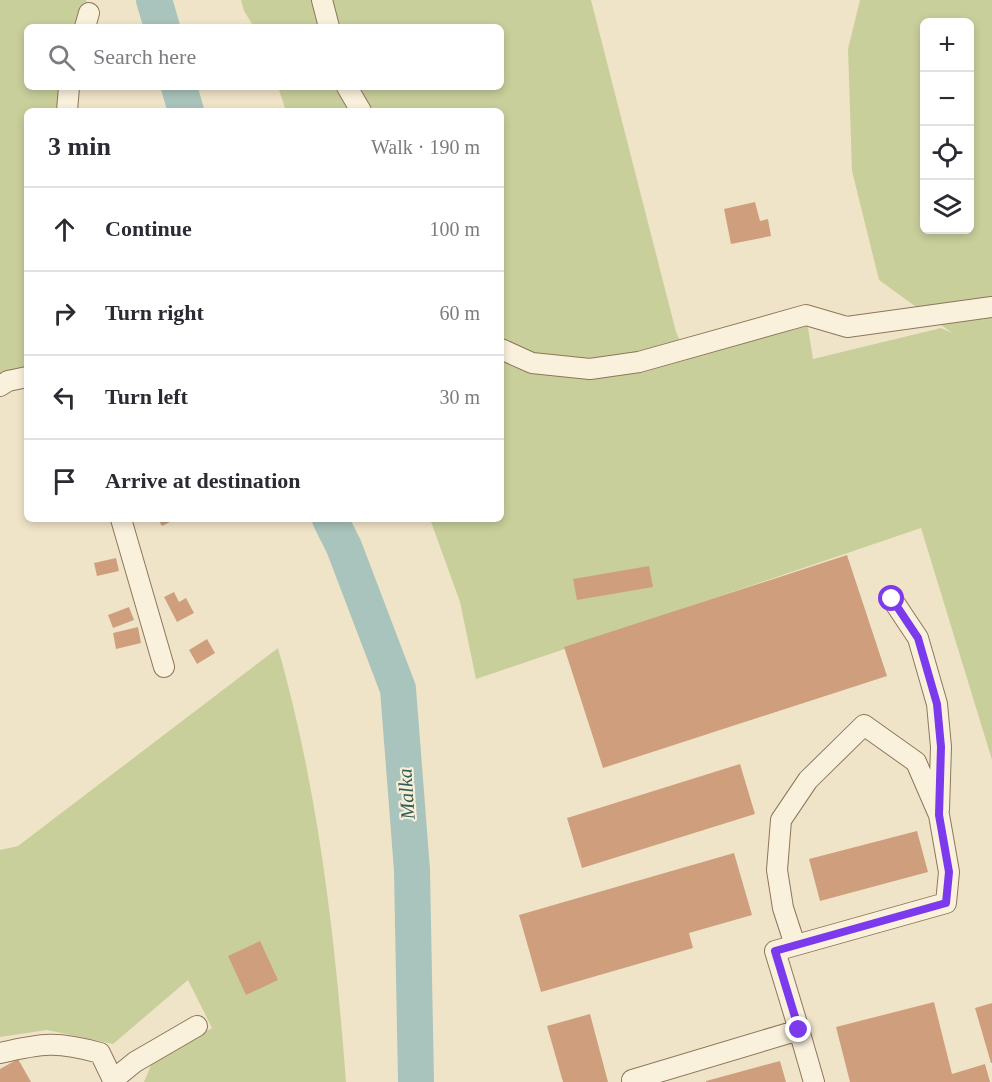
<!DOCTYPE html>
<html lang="en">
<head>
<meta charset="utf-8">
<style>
  :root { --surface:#fff; --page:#f2f2f3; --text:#2b2b33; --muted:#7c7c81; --line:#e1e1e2 }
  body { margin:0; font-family:"Times New Roman",serif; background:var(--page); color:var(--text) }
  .controls { position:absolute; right:18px; top:18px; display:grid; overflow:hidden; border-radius:9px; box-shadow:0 3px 9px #0003 }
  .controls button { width:54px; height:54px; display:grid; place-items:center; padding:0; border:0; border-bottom:2px solid var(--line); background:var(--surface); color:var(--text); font:30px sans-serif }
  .stop { position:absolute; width:18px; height:18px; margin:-14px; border:4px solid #7c3aed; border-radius:50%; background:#fff }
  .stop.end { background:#7c3aed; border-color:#fff; box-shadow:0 2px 6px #0008 }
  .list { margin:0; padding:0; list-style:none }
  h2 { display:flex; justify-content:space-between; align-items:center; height:78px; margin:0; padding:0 24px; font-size:26px }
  h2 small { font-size:20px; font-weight:400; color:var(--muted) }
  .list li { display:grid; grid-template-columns:39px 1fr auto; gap:18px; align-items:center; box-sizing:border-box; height:84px; padding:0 24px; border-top:2px solid var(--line) }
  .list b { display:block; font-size:22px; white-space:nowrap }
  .list em { font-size:20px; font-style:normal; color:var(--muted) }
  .icon { flex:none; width:33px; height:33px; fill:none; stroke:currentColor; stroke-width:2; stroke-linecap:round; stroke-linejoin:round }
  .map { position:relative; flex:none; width:992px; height:1082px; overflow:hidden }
  .search { position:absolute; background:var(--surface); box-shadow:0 3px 9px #0003; left:24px; top:24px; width:480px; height:66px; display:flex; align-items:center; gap:15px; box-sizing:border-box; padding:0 21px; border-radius:9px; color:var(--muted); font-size:22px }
  .panel { position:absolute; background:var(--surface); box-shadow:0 3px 9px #0003; left:24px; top:108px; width:480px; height:414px; border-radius:9px }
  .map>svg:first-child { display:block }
  .green { fill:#c9cf9b; fill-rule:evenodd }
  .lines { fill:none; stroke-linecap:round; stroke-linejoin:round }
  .river { stroke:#a9c4bc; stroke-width:36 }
  .building { fill:#cf9f7d }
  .minor-casing { stroke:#8d765c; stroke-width:22 }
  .minor { stroke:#faf1dc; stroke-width:20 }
  .route { stroke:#7c3aed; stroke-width:8 }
  .labels { text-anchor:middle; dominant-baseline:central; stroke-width:4.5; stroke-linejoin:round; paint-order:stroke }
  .water-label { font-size:20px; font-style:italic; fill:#2f5d5a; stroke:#f7eed8 }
</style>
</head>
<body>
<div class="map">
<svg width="992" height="1082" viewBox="0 0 992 1082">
  <rect width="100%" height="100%" fill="#f0e4c8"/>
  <!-- green -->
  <path class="green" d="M0,0H86L89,13L85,27H27V87H69L67,111H27V377L0,386Z
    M241,0H591L676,332L684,349L806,315L813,359L941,328L952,333L879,280L852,171L848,49L860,0H992V760L921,528L476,679L460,602L430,519H501V111H286L278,87H501V27H254L244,11ZM924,22H970V230H924Z
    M278,648C318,788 335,936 346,1082H144L151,1065L212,1028L188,980L113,1044L47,1030L0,1037V850L18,846Z"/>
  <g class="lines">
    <!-- river -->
    <path class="river" d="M154,0L162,27
      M179,87L186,111
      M330,519L344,547L398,689L412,870L416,1082"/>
  </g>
  <!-- building -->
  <path class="building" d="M755,202L760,221L768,219L771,236L731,244L724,209Z
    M158,519H176L162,526Z
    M847,555L887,676L603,768L564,647Z
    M116,558L119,571L97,576L94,563Z
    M649,566L653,587L577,600L573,579Z
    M174,592L179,602L186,598L194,613L177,622L164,597Z
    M129,607L134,620L113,628L108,615Z
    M138,627L141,643L116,649L113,633Z
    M207,639L215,653L197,664L189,650Z
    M740,764L755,814L582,868L567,818Z
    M917,831L928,872L820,901L809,859Z
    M734,853L752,915L689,933L693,948L541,992L519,915Z
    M260,941L278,980L246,995L228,956Z
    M934,1002L952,1074L985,1064L990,1082H850L836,1027Z
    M992,1003V1063H991L975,1008Z
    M590,1014L608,1082H563L547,1026Z
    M18,1059L31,1082H0V1069Z
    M780,1061L786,1082H706V1081Z"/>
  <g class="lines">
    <defs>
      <path id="minor" d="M322,0L329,27
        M85,27L89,13
        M347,87L361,111
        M67,111L69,87
        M501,349L532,363L590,369L639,362L806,315L847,327L992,307
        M0,386L8,381L27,377
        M121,519L164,667
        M892,599L918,638L937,704L941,747L939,810
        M795,945L783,908L777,870L781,820L808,780L864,725L916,762L939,815L949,872L946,903L775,951L799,1030
        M0,1053C43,1043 57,1041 100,1053L114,1082
        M114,1079L135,1062L197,1026
        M632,1080L799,1030L814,1082"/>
    </defs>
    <!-- minor casing -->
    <use href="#minor" class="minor-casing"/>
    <!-- minor -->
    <use href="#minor" class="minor"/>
  </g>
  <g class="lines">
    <!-- route -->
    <path class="route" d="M799,1030L775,951L946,903L949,872L939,815L941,747L937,704L918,638L892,599"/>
  </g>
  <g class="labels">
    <!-- water labels -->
    <g class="water-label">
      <text transform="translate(406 794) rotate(-94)">Malka</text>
    </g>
  </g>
</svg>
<div class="controls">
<button>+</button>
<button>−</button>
<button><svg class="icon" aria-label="locate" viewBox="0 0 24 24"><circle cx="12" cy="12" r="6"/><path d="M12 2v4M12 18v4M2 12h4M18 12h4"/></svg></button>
<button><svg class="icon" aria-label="layers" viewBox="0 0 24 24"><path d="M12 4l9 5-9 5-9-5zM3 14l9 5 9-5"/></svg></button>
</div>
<div class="stop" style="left:892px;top:599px"></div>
<div class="stop end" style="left:799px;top:1030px"></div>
<div class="search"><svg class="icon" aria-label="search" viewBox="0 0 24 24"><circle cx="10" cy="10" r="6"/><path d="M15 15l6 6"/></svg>Search here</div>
<section class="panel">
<h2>3 min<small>Walk · 190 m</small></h2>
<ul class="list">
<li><svg class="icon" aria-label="ahead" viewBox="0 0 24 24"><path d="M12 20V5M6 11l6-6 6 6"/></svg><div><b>Continue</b></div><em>100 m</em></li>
<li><svg class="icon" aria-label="right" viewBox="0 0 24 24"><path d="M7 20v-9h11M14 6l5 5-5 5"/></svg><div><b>Turn right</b></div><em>60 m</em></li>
<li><svg class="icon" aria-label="left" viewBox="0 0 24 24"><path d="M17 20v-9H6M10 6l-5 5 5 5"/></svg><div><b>Turn left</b></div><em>30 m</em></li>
<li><svg class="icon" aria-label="arrive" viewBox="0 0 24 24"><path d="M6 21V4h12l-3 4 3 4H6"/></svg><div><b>Arrive at destination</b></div></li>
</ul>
</section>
</div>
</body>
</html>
